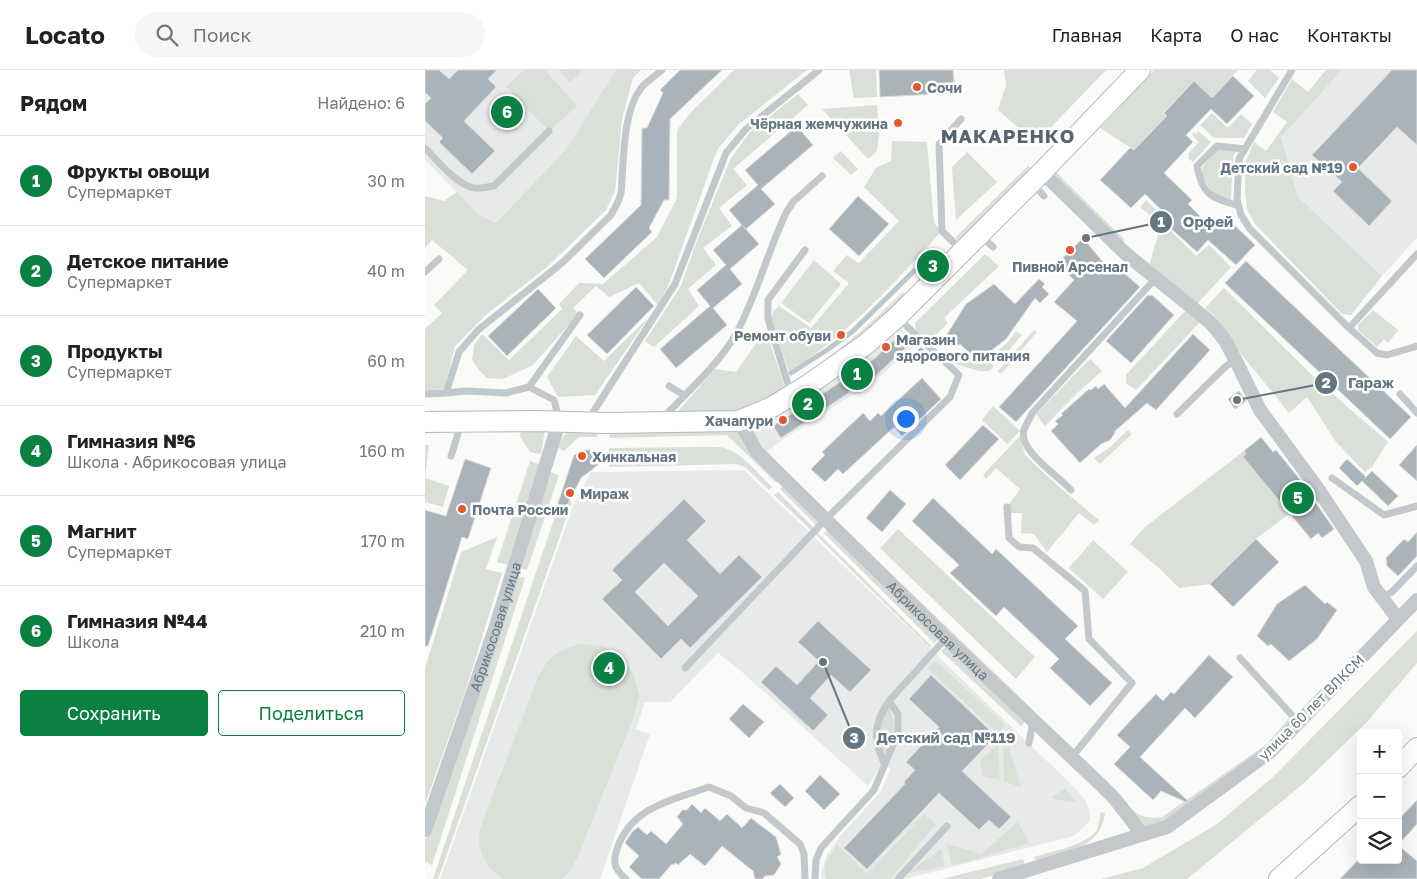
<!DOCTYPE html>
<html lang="ru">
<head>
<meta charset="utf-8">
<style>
  :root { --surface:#fff; --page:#f6f6f6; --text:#222; --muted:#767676; --line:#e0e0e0; --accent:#0b8043 }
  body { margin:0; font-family:"Golos Text",sans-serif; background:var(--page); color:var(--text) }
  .controls { position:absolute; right:15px; bottom:15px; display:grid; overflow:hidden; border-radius:5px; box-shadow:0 5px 20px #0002 }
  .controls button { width:45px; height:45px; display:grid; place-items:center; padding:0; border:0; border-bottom:1px solid var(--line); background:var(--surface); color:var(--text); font:25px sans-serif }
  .you { position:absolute; left:480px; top:348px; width:18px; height:18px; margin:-12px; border:4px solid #fff; border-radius:50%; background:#1a73e8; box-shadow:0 0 0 8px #1a73e833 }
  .badge { display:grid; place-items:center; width:32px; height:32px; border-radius:50%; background:var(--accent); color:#fff; font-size:16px; font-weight:700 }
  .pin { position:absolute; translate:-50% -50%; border:2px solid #fff; box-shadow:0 1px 5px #0006 }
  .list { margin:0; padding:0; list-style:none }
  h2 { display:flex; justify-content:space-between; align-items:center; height:65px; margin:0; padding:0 20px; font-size:21px }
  h2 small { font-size:16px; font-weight:400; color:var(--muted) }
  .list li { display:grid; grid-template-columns:32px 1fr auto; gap:15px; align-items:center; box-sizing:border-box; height:90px; padding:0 20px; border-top:1px solid var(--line) }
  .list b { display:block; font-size:19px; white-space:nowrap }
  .list p { margin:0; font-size:16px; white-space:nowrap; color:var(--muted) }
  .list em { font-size:16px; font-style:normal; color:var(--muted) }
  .actions { display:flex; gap:10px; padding:15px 20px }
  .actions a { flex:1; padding:11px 0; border:1px solid var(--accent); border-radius:5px; text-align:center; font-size:18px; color:var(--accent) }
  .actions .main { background:var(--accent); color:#fff }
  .icon { flex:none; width:28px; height:28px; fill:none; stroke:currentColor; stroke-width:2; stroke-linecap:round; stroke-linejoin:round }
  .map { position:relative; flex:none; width:992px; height:809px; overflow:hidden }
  header { display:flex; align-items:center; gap:30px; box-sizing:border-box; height:70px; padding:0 25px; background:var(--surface); border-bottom:1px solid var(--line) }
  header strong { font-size:24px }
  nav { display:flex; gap:28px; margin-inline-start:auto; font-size:18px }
  .search { width:350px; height:45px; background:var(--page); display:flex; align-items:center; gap:12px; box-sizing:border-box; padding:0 18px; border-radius:28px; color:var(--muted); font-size:19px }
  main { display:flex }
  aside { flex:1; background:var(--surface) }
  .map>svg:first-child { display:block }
  .built { fill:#e8e9e9 }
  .green { fill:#dadfd7 }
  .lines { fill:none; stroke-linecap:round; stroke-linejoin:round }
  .stream { stroke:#bbc7cb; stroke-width:5 }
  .building { fill:#aab3b9; stroke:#dcdcda; fill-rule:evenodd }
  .secondary-casing { stroke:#b3babf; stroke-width:22 }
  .lane { stroke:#c3c8cc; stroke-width:7 }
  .street { stroke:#c3c8cc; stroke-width:14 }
  .secondary { stroke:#fff; stroke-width:20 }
  .poi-dot { fill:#e4572e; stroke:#fff; stroke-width:2 }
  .labels { text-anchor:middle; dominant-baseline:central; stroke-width:5; stroke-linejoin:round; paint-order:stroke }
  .poi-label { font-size:14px; font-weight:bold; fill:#657683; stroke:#fff; text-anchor:start }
  .street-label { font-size:14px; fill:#657683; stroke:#fff }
  .district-label { font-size:19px; font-weight:bold; letter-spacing:1px; fill:#57646e; stroke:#fff }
  .leader { fill:none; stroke:#657683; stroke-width:2 }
  .callout-dot { fill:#657683; stroke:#fff; stroke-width:2 }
  .mark-label { font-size:15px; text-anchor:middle; font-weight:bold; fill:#fff }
  .callout-label { font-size:15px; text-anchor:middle; font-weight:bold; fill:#657683; stroke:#fff; stroke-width:5; stroke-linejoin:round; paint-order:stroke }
</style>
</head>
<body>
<header>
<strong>Locato</strong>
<div class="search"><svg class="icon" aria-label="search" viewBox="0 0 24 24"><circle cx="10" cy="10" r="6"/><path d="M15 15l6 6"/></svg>Поиск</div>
<nav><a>Главная</a><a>Карта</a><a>О нас</a><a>Контакты</a></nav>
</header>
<main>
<aside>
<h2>Рядом<small>Найдено: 6</small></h2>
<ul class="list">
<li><span class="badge">1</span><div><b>Фрукты овощи</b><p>Супермаркет</p></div><em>30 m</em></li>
<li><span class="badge">2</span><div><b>Детское питание</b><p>Супермаркет</p></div><em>40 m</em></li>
<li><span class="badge">3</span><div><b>Продукты</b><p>Супермаркет</p></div><em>60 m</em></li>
<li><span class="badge">4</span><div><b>Гимназия №6</b><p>Школа · Абрикосовая улица</p></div><em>160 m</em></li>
<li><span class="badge">5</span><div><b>Магнит</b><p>Супермаркет</p></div><em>170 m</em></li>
<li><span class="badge">6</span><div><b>Гимназия №44</b><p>Школа</p></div><em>210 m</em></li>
</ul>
<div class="actions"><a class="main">Сохранить</a><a>Поделиться</a></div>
</aside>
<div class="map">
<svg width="992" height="809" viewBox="0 0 992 809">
  <rect width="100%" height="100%" fill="#fafaf8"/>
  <!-- built -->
  <path class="built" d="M0,0H191L142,78L71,153L53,144L0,90Z
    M917,0H992V168L957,206L873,127L856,66Z
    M472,254L493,273L436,323L427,325L357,370L339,384L321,356Z
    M319,400L647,715L659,728L665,741V751L649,766L480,809H397L396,803L402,785L415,766L456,721L466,698L455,697L443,716L316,601L293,583L245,632H220L211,659L225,664L175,809H15L149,433L166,402Z"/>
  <!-- green -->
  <path class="green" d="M99,0H120L152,36L124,61L81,17Z
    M134,0H158L145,13Z
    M191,0H216L208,8L197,49L190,121L181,140L122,197L62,244L30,276L19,319L0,321V259L17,243L9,235L43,200L7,170L0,178V126L19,131L32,122L53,144L71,153L142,78Z
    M309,0H382L313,55L292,80L244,214L233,235L214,213L184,227L171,216L148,238L153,243L152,245L108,295L78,309L62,308L54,300L47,290L49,275L57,264L84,290L137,239L134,234L154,213L178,214L232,167L252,128V60L268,40Z
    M424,0H451L452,27L429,28Z
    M579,0H681L611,73L573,40L581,15Z
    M729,0H813L787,28L769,11L739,42L742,46L709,80L675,58Z
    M832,0H845L854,8L840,28L823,11Z
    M901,0H917L856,67L873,127L957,206L926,245L917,244L830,154L822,139L820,121V93L829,72L841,81L862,52L848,42L867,9L883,22Z
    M373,24L383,35L308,99L322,115L294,138L307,156L278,178L291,195L263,219L274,236L229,277L220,271L256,216L271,173L306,88L325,62Z
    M452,35L454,65L452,81L443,89L397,39Z
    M787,43L803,58L816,44L827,54L819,68H789L775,55Z
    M773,61L786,72L768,92L763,88L764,86L763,84L774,72L767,65L768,62L771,64Z
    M467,71L502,72L509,153L517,161C468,213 425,264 364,302L346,249L349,241L354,236L386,258L424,213L408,201L422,185L433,193L435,192L474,151L439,117L451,98L466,91Z
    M792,79L811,81L808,87L806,130L789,125L777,107V98Z
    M416,81L433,99L426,105L408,88Z
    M542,82L572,112L531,150L527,97Z
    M603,96L611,102L537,175L530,168Z
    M629,100L700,170L696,174L625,104Z
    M721,130L741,150L740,155L771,186L784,175L806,197L772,234L724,196L736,155L715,137Z
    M560,184L574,196L519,248L523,253L512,264L515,268L507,274L491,260L490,253Z
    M389,190L416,214L384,253L356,233Z
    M799,218L893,311L963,372L947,397L940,402L911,372L882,327L864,343L804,269L792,248L780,238Z
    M478,222L483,228L387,307L382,302C418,279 448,251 478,222Z
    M948,240L973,260L963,273L959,269L952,277L933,260V255Z
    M760,241L775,252L711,320L701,313V305Z
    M224,247L170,325L133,327L122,307L151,266L179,291Z
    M609,260L612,262L577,303L572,302Z
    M591,261L597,265L574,292L568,285L584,271Z
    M342,264L361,321L312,344L250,345L290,299L311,302L335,268Z
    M537,280L552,293L560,288L569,296L565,301H554L531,294L529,292Z
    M665,289L677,301L650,325L620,356L611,344Z
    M568,336L595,361L582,374L557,350Z
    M186,356L312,357L354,409L351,413L302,365L184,368Z
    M96,357L120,359L116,384L105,382L95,367Z
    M143,359H173L172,367H154L139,381L132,377Z
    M703,360L707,364L675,394L669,388L684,378Z
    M595,366L600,385L632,415L674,450L669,455L654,443L622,482L609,464L596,463L597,443H582V437L595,419L571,398L561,409L558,405Z
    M0,375H4L0,408L24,416L18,437L0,432Z
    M293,377C314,378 332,403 347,417L344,420L320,397L311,394L184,397V378Z
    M819,381L865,443L831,469L785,514L754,518L735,499L705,474L720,457Z
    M105,391L114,394L82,495L72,492Z
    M125,402L134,405L102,500L94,498Z
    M360,414L397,450L391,455L355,419Z
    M353,422L389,458L386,460L349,425Z
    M136,428L147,432L13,809H8Z
    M407,447L649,679L646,683Z
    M404,459L516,567L509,573L399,463Z
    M473,459L610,587L591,609L455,478Z
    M392,462L506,576L505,578L390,464Z
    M72,467L61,499L77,503L41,619L0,734V598L36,482Z
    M668,470L703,502L678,529L644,498Z
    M90,506L100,508L7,795L0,792V771Z
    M992,561V593L942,652L879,713L762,809H676L718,798L792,754L849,706Z
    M156,574L177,576L197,587L209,605L214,625L209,646L153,786L145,801L137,809H79C64,801 54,785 54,768C54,762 57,754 59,748L113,607C126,584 131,581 156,574Z
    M523,575L601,651L596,656L516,581Z
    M510,590L580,655L573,663L503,599Z
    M463,638C475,654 467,670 461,687C459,684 456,680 455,676C453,664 456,648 463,638Z
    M864,648L868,653L843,679L734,756L715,757L701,733C714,746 717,749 737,747L842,674Z
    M578,669L581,670L596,717L579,712Z
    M573,675L575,710L557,706L555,690Z
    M640,718L651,732L632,730L627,727Z
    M675,742L680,743C676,778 641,783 612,793L609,787C625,782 661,775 671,761C674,756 675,748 675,742Z
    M499,744L511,754L465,809H401C396,796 405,785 412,775L442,804Z
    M593,752L604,773L551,789L527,795L522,774L556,784Z
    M516,779L520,796L483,803Z
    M598,789L600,796L555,809H517Z"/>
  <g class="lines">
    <!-- stream -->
    <path class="stream" d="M366,303L402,280L428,261L489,201"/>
  </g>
  <!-- building -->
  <path class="building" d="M0,0H14L24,9L33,0H72L63,9L71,17L39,51L70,81L47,104L14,72L18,68L0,51V34L6,28L0,22Z
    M255,0H297L245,49L244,130H239L224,158L227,162L179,208L160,189L216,135L217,58H222L238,23L235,20Z
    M454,0H528L530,23L455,27Z
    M967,0H992V75L972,57L933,98L967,131L944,156L908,121L917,112L887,85Z
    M808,6L829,26L802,54L786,39L761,65L768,72L739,103L767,130L763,134L789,160L801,147L830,175L811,195L783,170L772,182L742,155L747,150L720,124L706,138L675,110L705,78L709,80L742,46L739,43L769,11L787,28Z
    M372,56L388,75L336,119L350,134L321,159L318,156L334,174L305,199L317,214L288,238L302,255L251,298L235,279L285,236L272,220L301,195L288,180L317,155L304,140L333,115L320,100Z
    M433,126L464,154L434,186L404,159Z
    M658,168L687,203L692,197L715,217L591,352L574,337L652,251L629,232L649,210L633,193Z
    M821,191L986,347L965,369L800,213Z
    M614,209L620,214L617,217L624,224L615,233L610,228L581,269L553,291L535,274L532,276L521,266L541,234L569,214L590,234Z
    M211,217L229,236L182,284L162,265Z
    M113,219L131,238L82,286L63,266Z
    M723,225L725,226L727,225L749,245L706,293L681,271Z
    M477,263L486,273L435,320L426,310Z
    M768,264L785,280L731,340L722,333L689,362L690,363L685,370L676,374L655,393L626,361L633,354L630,351L638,345L636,344L664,319L666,320L671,316L673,319L679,314L700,338Z
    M496,277L505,286L496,296L487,286Z
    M497,308L516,329L477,366L469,357L418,404L413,399L400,412L386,399L400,385L397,382L438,343L445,351L453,343L456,346Z
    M417,311L425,322L356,368L348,356Z
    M814,321L821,331L810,339L803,329Z
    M558,355L574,369L535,410L520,395Z
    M836,367L848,382L851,380L872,406L909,459L897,468L893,463L886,469L818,387L821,384L819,381Z
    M992,375V411L974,395Z
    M161,380H178V391L156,408L137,445L130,442L149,385Z
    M40,389L66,398L43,469L37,467L3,576H0V440L21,446Z
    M922,389L941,407L939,409L947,401L973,426L963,436L937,411L932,416L914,398Z
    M465,420L481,434L457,462L441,448Z
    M508,428L567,484L571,479L653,556L640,569L687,613L665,636L625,598L634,589L579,537L571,546L525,503L534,495L487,451Z
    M259,429L281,451L262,470L295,504L314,485L337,507L265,578L256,569L236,589L177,529L197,510L187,500ZM239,493L273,526L243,556L210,522Z
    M992,462V486L973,506L962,496L961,488L979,469L983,472Z
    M831,469L854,492L808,537L785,514Z
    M880,515L900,534L902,532L912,540L892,569L864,591L846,574L843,576L832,566L852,534Z
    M393,551L446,600L425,622L406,605L385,628L403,645L388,661L336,612L351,596L372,615L394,591L373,572Z
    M784,585L808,607L770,648L760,638L715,687L763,731L761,732L736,721L728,730L689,694L705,677L692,665L731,624L738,631L746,622L749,624Z
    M506,605L571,666L537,701L586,747L574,759L564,750L554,760L514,723L442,799L419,778L480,714L479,712L490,700L481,692L514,657L484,629Z
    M318,634L339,652L324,668L304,649Z
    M395,705L415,724L399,740L380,721Z
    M355,714L369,728L360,737L345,723Z
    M992,730V754L973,775V750Z
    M267,734L276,743L280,738L295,751L302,744L317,758L326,748L351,767L356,784L352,787L356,794L349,805L340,806L337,809H330L328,801L297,776L280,796L265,784L253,795L251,793L248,795L247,794L234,809H217L204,797L214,786L200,773L207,762L213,757L222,765L226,761L241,774L258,754L252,747L257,740H262Z
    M973,775L992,791V809H915L933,790H973Z"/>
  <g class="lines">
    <defs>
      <path id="secondary" d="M0,352L112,351L180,353L314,351L347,337L383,315L440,275L472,247L617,102L715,0
        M973,698L992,678
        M854,809L936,735"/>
    </defs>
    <!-- secondary casing -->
    <use href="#secondary" class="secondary-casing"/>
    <!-- lane -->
    <path class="lane" d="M867,0L814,89L812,129L816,145L825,159L924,258L952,283L962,285L992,276
      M536,49L514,74L517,161L537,181
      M0,78C13,91 28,110 45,117C53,120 61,117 69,116L124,61
      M608,114L619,126
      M814,136C788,128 777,126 772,96L792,76L820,79
      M556,166L568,177
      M0,202L14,189
      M924,258L992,184
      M244,316L259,325
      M21,323L41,321L81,323L104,317
      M0,324L21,323L34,282L53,260L137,193L186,145L193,132L196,123C199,92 197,43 216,18C222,11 230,6 237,0
      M366,324L343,249V230L380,180
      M975,324L992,343
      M752,344L799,298L810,289
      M238,348C262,322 294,294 311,264C332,225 342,183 361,143L368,132L397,106
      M134,349L129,330L104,317L155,245
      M163,350L250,214L301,83L321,59L394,0
      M26,386L36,354
      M907,408L959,445L992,436
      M646,420C633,405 593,381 599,360C601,354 605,348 608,342L730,209
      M582,437L584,468L594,477L608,478L660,521L664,569L707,613L647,687
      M957,528L967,522L992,496
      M815,588L874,653
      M260,598L400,450L525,327L534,305L474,249
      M604,673L608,651
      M460,695C448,670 448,655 464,631
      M201,809C190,799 187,794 192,779C206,737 247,730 284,717L306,726L321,738L339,743L375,774L379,784L380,809
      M390,809L391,790L396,778L449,720L473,663V644L464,631L521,568
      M473,809L522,756"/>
    <!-- street -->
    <g class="street">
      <path d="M617,102L700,183L786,253L799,269L810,289L835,340L893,419L941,491L949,517L973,549"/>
      <path id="s1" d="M314,351L332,382L521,568L676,715L690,729L717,764"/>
      <path id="s2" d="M0,760L70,559L134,352"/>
      <path d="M574,809L742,757L846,681L992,530"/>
    </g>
    <!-- secondary -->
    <use href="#secondary" class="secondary"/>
  </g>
  <!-- markers -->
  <g class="poi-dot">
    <circle cx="492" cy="17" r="5"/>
    <circle cx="473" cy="53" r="5"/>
    <circle cx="928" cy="97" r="5"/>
    <circle cx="645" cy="180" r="5"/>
    <circle cx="416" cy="265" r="5"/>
    <circle cx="461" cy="277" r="5"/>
    <circle cx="358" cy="350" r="5"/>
    <circle cx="157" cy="386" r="5"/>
    <circle cx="145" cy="423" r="5"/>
    <circle cx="37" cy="439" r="5"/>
  </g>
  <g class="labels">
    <!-- poi labels -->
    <g class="poi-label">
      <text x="502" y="17">Сочи</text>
      <text x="463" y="53" text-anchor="end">Чёрная жемчужина</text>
      <text x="918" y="97" text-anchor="end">Детский сад №19</text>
      <text x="645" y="196" text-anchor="middle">Пивной Арсенал</text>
      <text x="406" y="265" text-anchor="end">Ремонт обуви</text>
      <text x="471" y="269">Магазин<tspan x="471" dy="16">здорового питания</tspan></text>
      <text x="348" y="350" text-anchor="end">Хачапури</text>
      <text x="167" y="386">Хинкальная</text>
      <text x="155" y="423">Мираж</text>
      <text x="47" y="439">Почта России</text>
    </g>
    <!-- street labels -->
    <g class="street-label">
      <text stroke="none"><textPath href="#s2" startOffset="215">Абрикосовая улица</textPath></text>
      <text stroke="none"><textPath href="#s1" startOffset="290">Абрикосовая улица</textPath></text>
      <text transform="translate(886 637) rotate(-45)">улица 60 лет ВЛКСМ</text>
    </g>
    <!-- district labels -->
    <g class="district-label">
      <text x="583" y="65">МАКАРЕНКО</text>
    </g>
  </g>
  <!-- callouts -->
  <path class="leader" d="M661 168L736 152M812 330L901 313M398 592L429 668"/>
  <g class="callout-dot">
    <circle cx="661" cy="168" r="5"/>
    <circle cx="812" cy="330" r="5"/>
    <circle cx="398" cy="592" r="5"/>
    <circle cx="736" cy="152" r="12"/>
    <circle cx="901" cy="313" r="12"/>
    <circle cx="429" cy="668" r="12"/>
  </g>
  <g class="mark-label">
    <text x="736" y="157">1</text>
    <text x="901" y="318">2</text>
    <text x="429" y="673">3</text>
  </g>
  <g class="callout-label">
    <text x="783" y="157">Орфей</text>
    <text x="946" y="318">Гараж</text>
    <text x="521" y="673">Детский сад №119</text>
  </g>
</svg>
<div class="controls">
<button>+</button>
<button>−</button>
<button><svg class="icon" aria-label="layers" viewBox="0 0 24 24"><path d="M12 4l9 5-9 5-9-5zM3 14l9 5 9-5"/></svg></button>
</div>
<div class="you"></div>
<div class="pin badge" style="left:432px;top:304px">1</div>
<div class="pin badge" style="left:383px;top:334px">2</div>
<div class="pin badge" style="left:508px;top:196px">3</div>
<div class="pin badge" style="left:184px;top:598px">4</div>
<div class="pin badge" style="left:873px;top:428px">5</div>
<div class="pin badge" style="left:82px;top:42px">6</div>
</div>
</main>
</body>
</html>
